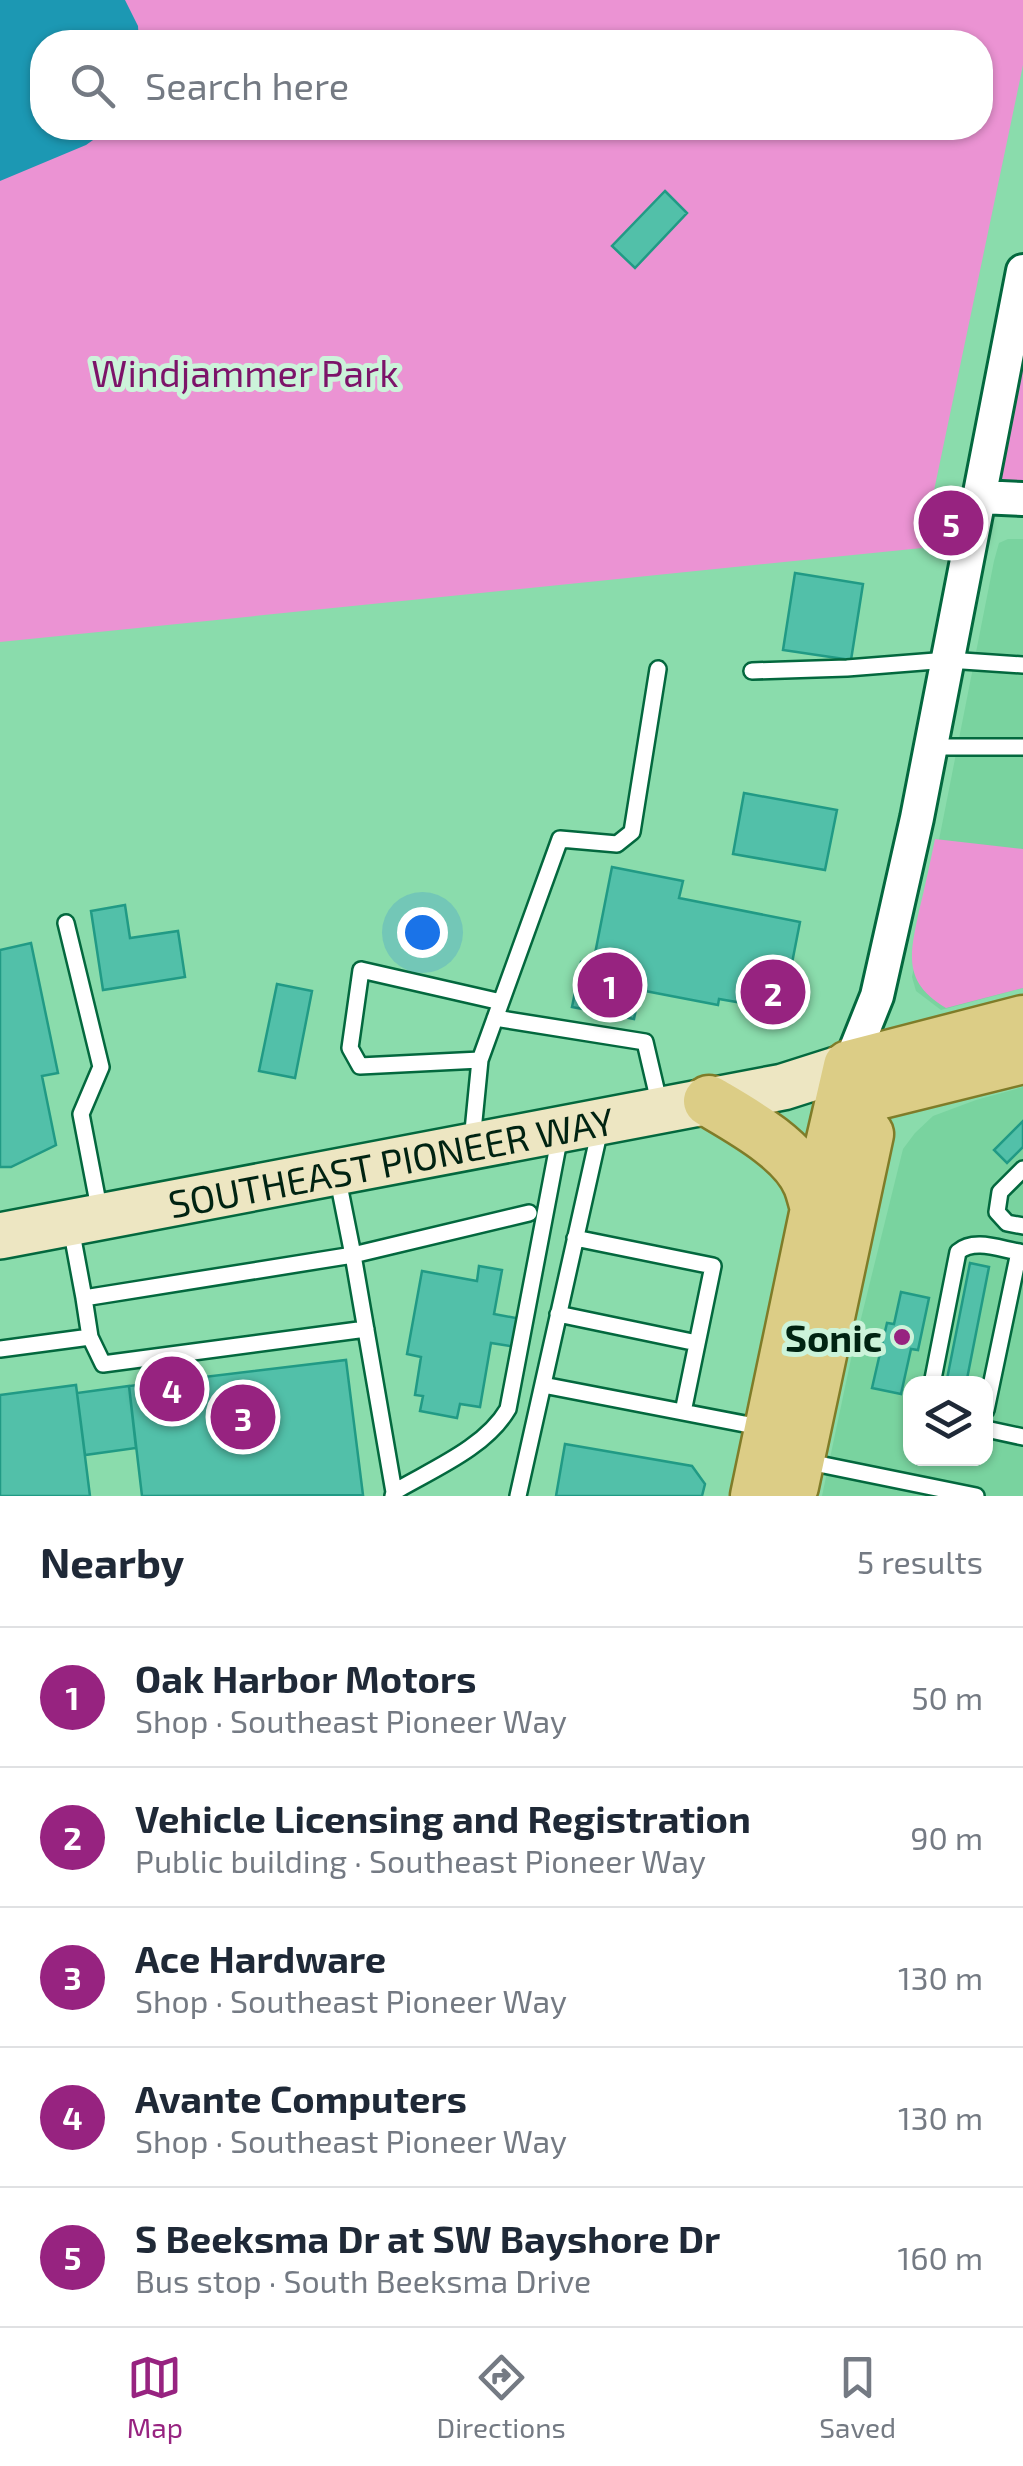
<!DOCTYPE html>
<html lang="en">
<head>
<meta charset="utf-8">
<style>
  :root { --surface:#fff; --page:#f6f6f7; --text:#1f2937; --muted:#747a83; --line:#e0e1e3; --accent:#972380 }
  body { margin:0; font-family:"Exo 2",sans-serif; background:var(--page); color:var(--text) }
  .controls { position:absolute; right:30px; bottom:30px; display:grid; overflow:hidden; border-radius:20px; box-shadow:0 2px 8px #0004 }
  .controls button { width:90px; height:90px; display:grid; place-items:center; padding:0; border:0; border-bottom:2px solid var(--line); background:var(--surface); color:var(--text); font:50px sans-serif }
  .you { position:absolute; left:422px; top:932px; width:35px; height:35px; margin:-25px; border:8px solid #fff; border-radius:50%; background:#1a73e8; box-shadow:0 0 0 15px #1a73e833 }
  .badge { display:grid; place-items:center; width:65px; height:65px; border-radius:50%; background:var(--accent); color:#fff; font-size:32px; font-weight:700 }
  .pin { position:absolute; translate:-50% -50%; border:5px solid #fff; box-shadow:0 2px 10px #0006 }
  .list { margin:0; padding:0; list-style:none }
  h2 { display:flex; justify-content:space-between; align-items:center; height:130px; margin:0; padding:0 40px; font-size:42px }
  h2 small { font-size:32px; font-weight:400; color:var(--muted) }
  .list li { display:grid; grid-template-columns:65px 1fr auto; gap:30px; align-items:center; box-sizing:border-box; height:140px; padding:0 40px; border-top:2px solid var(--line) }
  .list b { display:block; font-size:38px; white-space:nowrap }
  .list p { margin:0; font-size:32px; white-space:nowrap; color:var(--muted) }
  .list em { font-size:32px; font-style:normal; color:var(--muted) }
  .icon { flex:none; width:55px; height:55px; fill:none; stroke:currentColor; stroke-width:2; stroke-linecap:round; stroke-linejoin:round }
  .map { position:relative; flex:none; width:1023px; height:1496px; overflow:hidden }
  .search { position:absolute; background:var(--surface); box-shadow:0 2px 8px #0004; left:30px; right:30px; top:30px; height:110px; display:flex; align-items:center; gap:25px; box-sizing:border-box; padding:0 35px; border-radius:40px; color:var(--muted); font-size:38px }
  .sheet { height:830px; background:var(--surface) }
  nav { display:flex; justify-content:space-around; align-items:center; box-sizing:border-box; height:140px; border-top:2px solid var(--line); background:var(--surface); font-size:28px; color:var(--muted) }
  nav a { display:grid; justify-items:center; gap:5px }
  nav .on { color:var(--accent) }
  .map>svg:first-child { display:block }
  .built { fill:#79d39f; fill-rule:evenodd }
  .green { fill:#eb93d3; fill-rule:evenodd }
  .water { fill:#1c98b3 }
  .building { fill:#52c0a9; stroke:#219a85; stroke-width:2.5 }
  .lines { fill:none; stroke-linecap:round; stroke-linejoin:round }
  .service-casing { stroke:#03683e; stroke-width:20 }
  .minor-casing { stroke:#03683e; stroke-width:38 }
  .secondary-casing { stroke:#03683e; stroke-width:50 }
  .primary-casing { stroke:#7f7c29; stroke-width:55 }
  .service { stroke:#fff; stroke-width:15 }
  .minor { stroke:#fff; stroke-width:32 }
  .secondary { stroke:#ede6c2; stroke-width:45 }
  .primary { stroke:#dccd86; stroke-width:50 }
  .poi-dot { fill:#972380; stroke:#ccf3da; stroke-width:4 }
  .labels { text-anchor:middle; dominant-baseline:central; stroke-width:10; stroke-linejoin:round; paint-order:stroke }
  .park-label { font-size:38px; fill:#7c1469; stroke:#ccf3da }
  .street-label { font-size:38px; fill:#002312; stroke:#ccf3da }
  .poi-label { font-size:38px; font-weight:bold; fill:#002312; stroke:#ccf3da; text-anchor:end }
</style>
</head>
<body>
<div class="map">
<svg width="1023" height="1496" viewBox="0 0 1023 1496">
  <rect width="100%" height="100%" fill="#8adcac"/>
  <!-- built -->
  <path class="built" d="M1008,539H1023V988L941,1010L916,991L912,977L994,561L999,543Z
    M1023,1087V1496H822L851,1359L903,1149L915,1133L933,1116L976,1100ZM910,1384H986V1458H910Z"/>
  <!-- green -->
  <path class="green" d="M0,0H1023V65L922,548L0,642ZM42,42H980V128H42Z
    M1023,271V499L980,497Z
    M935,839L1023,849V988L946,1008C902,982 910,954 919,911C925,887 930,863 935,839Z"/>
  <!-- water -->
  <path class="water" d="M0,0H125L138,26L139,42H42V128H110L86,145L0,181Z"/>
  <!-- building -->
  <path class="building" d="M665,191L687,213L635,268L612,246Z
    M795,573L863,584L851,660L783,650Z
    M744,793L837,810L825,870L733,854Z
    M612,867L683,881L679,898L800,922L784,1004L749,997L748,1004L719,999L718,1005L640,990L634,1019L572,1007L581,962L593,964Z
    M125,905L130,938L178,931L185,977L103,990L91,911Z
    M31,943L58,1073L42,1076L56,1145L11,1167H0V950Z
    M277,984L312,991L295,1078L259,1071Z
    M1023,1121V1147L1007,1163L994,1150Z
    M970,1263L989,1267L966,1384H946Z
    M479,1266L502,1270L494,1314L521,1319L516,1347L491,1343L480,1407L460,1404L457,1418L420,1411L423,1396L415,1395L421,1357L407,1354L422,1271L477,1281Z
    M901,1292L929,1298L918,1350L911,1349L901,1394L872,1388L887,1323L894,1324Z
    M346,1360L363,1495L142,1496L129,1386Z
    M76,1385L90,1496H0V1395Z
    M129,1386L136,1448L85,1455L77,1393Z
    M565,1444L692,1466L705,1484L702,1496H556Z"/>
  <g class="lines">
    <defs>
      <path id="service" d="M752,671L847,668L948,660L1023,665
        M931,747H1023
        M66,923L101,1067L81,1114L100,1213
        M495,1018L645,1042L660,1106
        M480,1060L360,1066L350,1048L361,970L501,1002
        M472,1141L480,1060L560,839L617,844L632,832L658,669
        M1023,1169L1000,1192L997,1212L1007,1223L1023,1226
        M337,1175L353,1255L394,1492L393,1496
        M71,1228L84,1298
        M575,1238L713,1266L683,1412
        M558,1314L697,1343
        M90,1337L84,1298L353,1255L529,1213
        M0,1349L90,1337L103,1364L366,1329
        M932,1384L958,1252C974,1238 1000,1249 1019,1252
        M543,1385L765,1428
        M986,1410L1019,1252L1023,1253
        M986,1429L1023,1437
        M804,1461L976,1496
        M394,1492C433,1469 485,1448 508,1409L560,1135
        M518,1496L600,1129"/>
      <path id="minor" d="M980,497L1023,499
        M849,1066L877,996L917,818L1023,271"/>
      <g id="secondary">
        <path id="s1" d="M0,1236L783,1087L849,1066"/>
      </g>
      <path id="primary" d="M709,1101C741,1120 795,1149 809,1185C812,1193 814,1201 816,1209
        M841,1103L1023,1058
        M793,1486L868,1134
        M756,1496L816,1209L849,1066L1023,1021"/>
    </defs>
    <!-- service casing -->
    <use href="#service" class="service-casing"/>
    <!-- minor casing -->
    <use href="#minor" class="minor-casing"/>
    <!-- secondary casing -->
    <use href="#secondary" class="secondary-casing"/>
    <!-- primary casing -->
    <use href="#primary" class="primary-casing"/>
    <!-- service -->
    <use href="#service" class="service"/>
    <!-- minor -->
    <use href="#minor" class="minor"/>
    <!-- secondary -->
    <use href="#secondary" class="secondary"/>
    <!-- primary -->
    <use href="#primary" class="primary"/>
  </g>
  <!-- markers -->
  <circle class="poi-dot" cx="902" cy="1337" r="10"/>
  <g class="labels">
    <!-- park labels -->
    <g class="park-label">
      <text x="245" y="372">Windjammer Park</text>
    </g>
    <!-- street labels -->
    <g class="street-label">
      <text stroke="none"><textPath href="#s1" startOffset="398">SOUTHEAST PIONEER WAY</textPath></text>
    </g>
    <!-- poi labels -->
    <g class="poi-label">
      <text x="882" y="1337">Sonic</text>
    </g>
  </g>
</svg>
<div class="controls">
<button><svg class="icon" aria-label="layers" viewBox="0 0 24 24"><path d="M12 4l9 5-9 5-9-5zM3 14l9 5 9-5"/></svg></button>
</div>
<div class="you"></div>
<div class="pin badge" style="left:610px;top:985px">1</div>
<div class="pin badge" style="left:773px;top:992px">2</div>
<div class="pin badge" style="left:243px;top:1417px">3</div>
<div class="pin badge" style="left:172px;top:1389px">4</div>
<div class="pin badge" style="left:951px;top:523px">5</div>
<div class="search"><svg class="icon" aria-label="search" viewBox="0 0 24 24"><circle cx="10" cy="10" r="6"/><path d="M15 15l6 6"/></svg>Search here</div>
</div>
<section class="sheet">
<h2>Nearby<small>5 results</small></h2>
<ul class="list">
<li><span class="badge">1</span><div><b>Oak Harbor Motors</b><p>Shop · Southeast Pioneer Way</p></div><em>50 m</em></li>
<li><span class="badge">2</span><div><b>Vehicle Licensing and Registration</b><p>Public building · Southeast Pioneer Way</p></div><em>90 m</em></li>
<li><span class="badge">3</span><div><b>Ace Hardware</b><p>Shop · Southeast Pioneer Way</p></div><em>130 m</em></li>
<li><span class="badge">4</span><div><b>Avante Computers</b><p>Shop · Southeast Pioneer Way</p></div><em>130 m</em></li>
<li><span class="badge">5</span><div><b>S Beeksma Dr at SW Bayshore Dr</b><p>Bus stop · South Beeksma Drive</p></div><em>160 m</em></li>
</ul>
</section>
<nav>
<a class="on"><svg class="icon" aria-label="map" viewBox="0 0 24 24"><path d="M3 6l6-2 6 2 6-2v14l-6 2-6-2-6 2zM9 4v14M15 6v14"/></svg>Map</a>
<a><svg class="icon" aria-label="directions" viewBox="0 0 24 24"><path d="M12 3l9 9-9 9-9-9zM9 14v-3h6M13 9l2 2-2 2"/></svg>Directions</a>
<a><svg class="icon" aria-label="saved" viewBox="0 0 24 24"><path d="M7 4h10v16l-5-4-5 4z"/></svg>Saved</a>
</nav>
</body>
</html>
